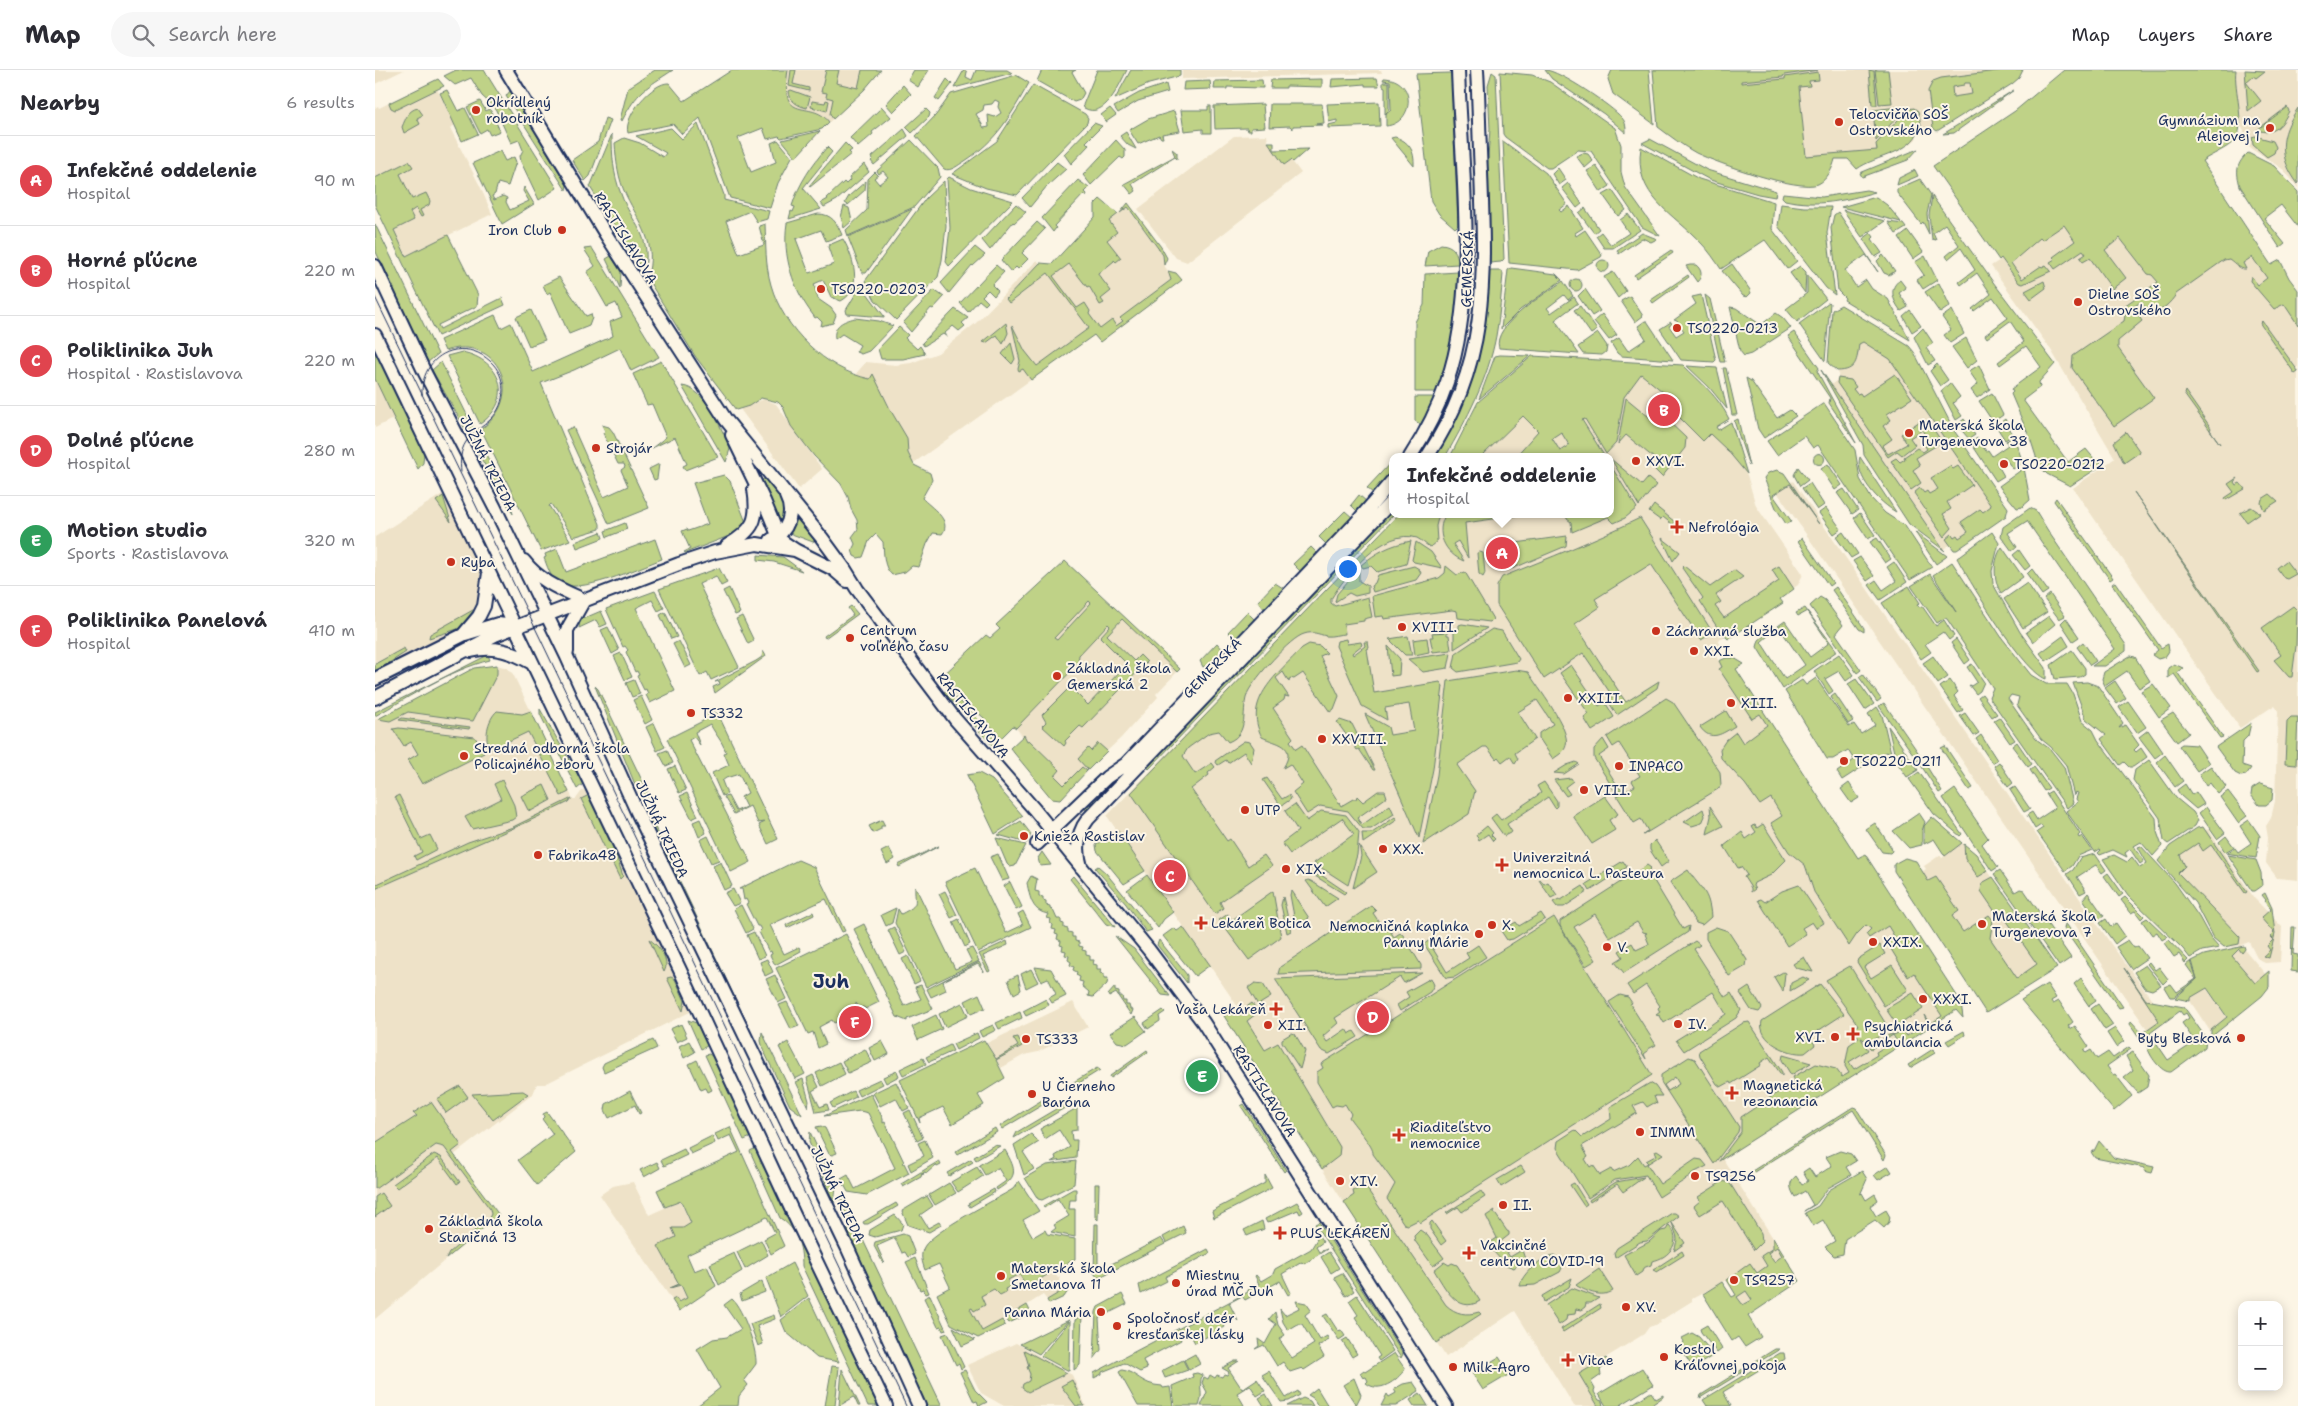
<!DOCTYPE html>
<html lang="en">
<head>
<meta charset="utf-8">
<style>
  :root { --surface:#fff; --page:#f7f7f7; --text:#2b2b33; --muted:#7c7c81; --line:#e1e1e2; --accent:#c8321e }
  body { margin:0; font-family:"Shantell Sans",sans-serif; background:var(--page); color:var(--text) }
  .controls { position:absolute; right:15px; bottom:15px; display:grid; overflow:hidden; border-radius:10px; box-shadow:0 2px 12px #0003 }
  .controls button { width:45px; height:45px; display:grid; place-items:center; padding:0; border:0; border-bottom:1px solid var(--line); background:var(--surface); color:var(--text); font:25px sans-serif }
  .you { position:absolute; left:972px; top:498px; width:18px; height:18px; margin:-12px; border:4px solid #fff; border-radius:50%; background:#1a73e8; box-shadow:0 0 0 8px #1a73e833 }
  .badge { display:grid; place-items:center; width:32px; height:32px; border-radius:50%; background:var(--accent); color:#fff; font-size:16px; font-weight:700 }
  .pin { position:absolute; translate:-50% -50%; border:2px solid #fff; box-shadow:0 1px 5px #0006 }
  .popup { position:absolute; left:1014px; top:383px; width:225px; height:65px; box-sizing:border-box; display:grid; place-content:center; border-radius:10px; background:var(--surface); filter:drop-shadow(0 1px 4px #0005); font-size:16px; white-space:nowrap; color:var(--muted) }
  .popup b { font-size:19px; color:var(--text) }
  .popup::after { content:''; position:absolute; left:50%; top:100%; margin-left:-10px; border:10px solid transparent; border-top-color:var(--surface) }
  .list { margin:0; padding:0; list-style:none }
  h2 { display:flex; justify-content:space-between; align-items:center; height:65px; margin:0; padding:0 20px; font-size:21px }
  h2 small { font-size:16px; font-weight:400; color:var(--muted) }
  .list li { display:grid; grid-template-columns:32px 1fr auto; gap:15px; align-items:center; box-sizing:border-box; height:90px; padding:0 20px; border-top:1px solid var(--line) }
  .list b { display:block; font-size:19px; white-space:nowrap }
  .list p { margin:0; font-size:16px; white-space:nowrap; color:var(--muted) }
  .list em { font-size:16px; font-style:normal; color:var(--muted) }
  .icon { flex:none; width:28px; height:28px; fill:none; stroke:currentColor; stroke-width:2; stroke-linecap:round; stroke-linejoin:round }
  .map { position:relative; flex:none; width:1923px; height:1336px; overflow:hidden }
  header { display:flex; align-items:center; gap:30px; box-sizing:border-box; height:70px; padding:0 25px; background:var(--surface); border-bottom:1px solid var(--line) }
  header strong { font-size:24px }
  nav { display:flex; gap:28px; margin-inline-start:auto; font-size:18px }
  .search { width:350px; height:45px; background:var(--page); display:flex; align-items:center; gap:12px; box-sizing:border-box; padding:0 18px; border-radius:28px; color:var(--muted); font-size:19px }
  main { display:flex }
  aside { flex:1; background:var(--surface) }
  .map>svg:first-child { display:block }
  .built { fill:#eee2c8 }
  .green { fill:#bfd287; stroke:#6d8072; fill-rule:evenodd }
  .lines { fill:none; stroke-linecap:round; stroke-linejoin:round }
  .tertiary-casing { stroke:#1b2f5e; stroke-width:16 }
  .tertiary { stroke:#fcf5e5; stroke-width:12 }
  .tram { stroke:#1b2f5e; stroke-width:1 }
  .poi-dot { fill:#c8321e; stroke:#fcf5e5; stroke-width:2 }
  .labels { text-anchor:middle; dominant-baseline:central; stroke-width:4; stroke-linejoin:round; paint-order:stroke }
  .poi-label { font-size:14px; fill:#1b2f5e; stroke:#fcf5e5; text-anchor:start }
  .street-label { font-size:14px; fill:#1b2f5e; stroke:#fcf5e5 }
  .district-label { font-size:19px; font-weight:bold; fill:#1b2f5e; stroke:#fcf5e5 }
</style>
</head>
<body>
<header>
<strong>Map</strong>
<div class="search"><svg class="icon" aria-label="search" viewBox="0 0 24 24"><circle cx="10" cy="10" r="6"/><path d="M15 15l6 6"/></svg>Search here</div>
<nav><a>Map</a><a>Layers</a><a>Share</a></nav>
</header>
<main>
<aside>
<h2>Nearby<small>6 results</small></h2>
<ul class="list">
<li><span class="badge" style="background:#e0444e">A</span><div><b>Infekčné oddelenie</b><p>Hospital</p></div><em>90 m</em></li>
<li><span class="badge" style="background:#e0444e">B</span><div><b>Horné pľúcne</b><p>Hospital</p></div><em>220 m</em></li>
<li><span class="badge" style="background:#e0444e">C</span><div><b>Poliklinika Juh</b><p>Hospital · Rastislavova</p></div><em>220 m</em></li>
<li><span class="badge" style="background:#e0444e">D</span><div><b>Dolné pľúcne</b><p>Hospital</p></div><em>280 m</em></li>
<li><span class="badge" style="background:#2e9e5b">E</span><div><b>Motion studio</b><p>Sports · Rastislavova</p></div><em>320 m</em></li>
<li><span class="badge" style="background:#e0444e">F</span><div><b>Poliklinika Panelová</b><p>Hospital</p></div><em>410 m</em></li>
</ul>
</aside>
<div class="map">
<svg width="1923" height="1336" viewBox="0 0 1923 1336">
  <rect width="100%" height="100%" fill="#fcf5e5"/>
  <filter id="ink" filterUnits="userSpaceOnUse"><feTurbulence type="fractalNoise" baseFrequency=".02" numOctaves="2"/><feDisplacementMap in="SourceGraphic" scale="10" xChannelSelector="R" yChannelSelector="G"/><feConvolveMatrix kernelMatrix="1 2 1 2 8 2 1 2 1" color-interpolation-filters="sRGB"/></filter>
  <g filter="url(#ink)">
    <!-- built -->
    <path class="built" d="M0,0H29L0,14Z
      M405,0H506L489,20L452,54L424,48L403,18Z
      M807,0H1006L1007,3L807,9Z
      M1285,0H1642L1566,57L1544,59L1541,69L1534,75L1474,88L1431,90Z
      M1762,0H1923V118L1909,100L1875,78L1872,74L1869,61L1849,30Z
      M58,11L80,55L75,58L105,116L117,144L31,186L0,123V38L3,36L4,38Z
      M892,65L893,72L909,95L916,90L926,103L812,192L801,188L763,139L859,66Z
      M1718,128L1868,154L1923,245V810L1902,808L1891,793L1893,768L1891,756L1896,748L1900,731L1903,641L1900,635L1865,658L1698,418L1740,388L1676,280L1616,196Z
      M752,137L788,185L790,197L793,201L801,203L807,210L725,272L719,265L533,397L479,306L491,292L521,295L536,293L563,283L601,253L662,190L670,199Z
      M1467,249L1521,278L1629,436L1578,479L1575,475L1568,479L1456,315L1463,309Z
      M0,265L35,340L0,358Z
      M1167,296L1286,298L1337,351L1372,405L1381,436L1428,504L1423,515L1356,559L1354,563L1343,571L1346,575L1338,581L1344,591L1354,588L1581,940L1348,1089L1420,1203L1368,1235L1351,1210L1317,1229V1231L1285,1251L1286,1253L1274,1257L1269,1264L1206,1303L1228,1336H1199L1140,1241L1071,1287L958,1116L849,946L863,937L732,746L1024,444H1236V387H1079Z
      M389,329L401,334L447,399L424,419L365,339Z
      M1418,411L1738,877L1790,947L1772,959L1402,422Z
      M75,419L114,503L98,554L0,609V467Z
      M690,491L805,599L781,624L783,627L746,668L732,681L729,679L693,722L641,658L638,656L629,665L564,609L611,565L615,568L625,559L621,555Z
      M122,595L132,598L138,604L198,729H201L206,722L216,716L323,938L180,1009L170,1014H162L158,1024L79,1085L124,1145L0,1249V650L99,598Z
      M1833,759L1879,828L1907,857L1905,892L1890,893L1882,888L1874,872L1866,875L1891,905L1875,919L1849,889L1865,875L1857,877L1790,787Z
      M1587,773L1601,784L1681,898L1618,938L1536,809L1551,799L1549,796L1558,790L1565,785L1567,788Z
      M1831,918L1852,948L1835,961L1815,931V928Z
      M698,932L713,957L663,982L649,985L626,998L612,973Z
      M258,1112L274,1145L305,1131L316,1154L308,1158L298,1159L302,1167L295,1202L297,1201L312,1228L304,1232L301,1228L297,1230L225,1125L238,1116Z
      M648,1150L683,1208L685,1207L684,1210L690,1220L672,1230L668,1225L631,1248V1249L599,1266L555,1175Z
      M641,1273L697,1305L711,1336H629L606,1323L592,1295Z"/>
    <!-- green -->
    <path class="green" d="M81,0H109L182,118L164,130L146,92L145,86L148,80L144,70L136,73L120,38L107,26L96,8L80,15L69,6Z
      M280,0H298C271,18 262,21 247,51L245,50L253,18Z
      M357,0H413C404,56 436,28 454,52L447,59L406,68L404,66L392,69L388,58L363,68L376,102L401,92L396,73L403,70L417,87L403,113L395,138L355,128L325,48L307,64L298,54L253,63C248,46 278,12 294,13L309,31Z
      M416,0H421L418,14L434,18V21L414,16Z
      M451,0H464L461,13L483,18L487,0H506L489,20L458,49L455,44L458,29L451,27L452,23L446,22Z
      M539,0H554L543,17L533,10Z
      M589,0L592,2L591,7L597,10L601,0H632L637,3L579,18Z
      M667,0H701L697,2L709,23L705,30L699,32L662,11Z
      M722,0H752C744,15 730,50 709,38L708,35Z
      M756,0H805V6L774,14L740,29Z
      M1170,0C1184,0 1238,37 1247,48C1251,52 1251,58 1251,63L1229,44L1177,9Z
      M1237,0H1274L1279,54L1238,24L1233,9Z
      M1278,0H1443L1409,5L1408,7L1366,11V13L1410,9V7L1443,2L1444,10L1434,11L1435,16L1424,17L1431,86L1502,80L1501,74L1533,39L1539,38L1543,41L1547,59H1544C1537,84 1501,85 1482,99L1473,89H1460C1458,98 1452,110 1443,114C1423,122 1342,93 1321,83C1308,76 1295,66 1283,57Z
      M1494,0L1499,1L1502,35H1497Z
      M1500,0H1513L1517,33L1504,34Z
      M1630,0H1648L1644,8L1637,14L1562,61L1558,58L1553,21L1558,11L1566,8ZM1590,13H1595L1597,24L1578,27L1577,17L1589,15Z
      M1689,0H1861C1858,18 1872,57 1860,70C1852,79 1837,84 1827,91L1896,195L1905,190L1914,208L1923,220V255L1909,234L1899,239L1875,211L1876,206L1883,215L1892,208L1877,187L1868,193L1871,199C1865,200 1860,193 1854,189L1849,190L1801,224C1797,232 1784,244 1774,244L1766,232L1758,237L1767,251L1743,271V278L1779,328L1739,356L1697,298L1698,286L1749,251L1751,240L1749,236L1783,212L1777,205L1773,204L1745,168L1730,180L1751,208L1737,219L1715,188L1708,192L1705,188L1711,184L1708,180L1680,199L1675,192L1680,189L1678,187L1700,171L1689,155L1667,170L1665,168L1636,193L1647,209L1666,196L1667,197L1671,195L1676,201L1648,214L1644,213L1626,188L1624,190L1558,96L1640,41Z
      M1870,0L1890,1L1881,8L1878,6L1871,12L1886,31L1873,41Z
      M1117,2L1121,5L1129,189L1126,192L1115,193L1112,102L1115,59L1113,15Z
      M1125,2L1157,5L1175,12L1240,58L1246,75V102L1250,117L1285,166L1267,157L1216,81L1203,80L1176,98H1172L1130,67L1128,64Z
      M1076,3L1083,155L1080,158L1064,144L1056,131L1041,4Z
      M641,5L654,13C635,47 622,70 590,91C583,95 576,102 569,99L541,66L561,45L576,24ZM620,30L624,32L623,37L626,43L620,47L613,45L614,57L609,58L601,44L608,40L609,35L617,34Z
      M1002,8L1004,16H990V14L956,17L957,9Z
      M1009,8C1042,9 1040,53 1011,56V44L1016,40L1015,11L1008,10Z
      M63,9L69,16L20,40L16,38L14,33Z
      M572,9L577,14L564,31L560,28Z
      M947,9V17L911,16V18H895L896,10Z
      M887,10L888,18L852,17V19H839L840,11Z
      M835,11L836,19L808,20L809,12Z
      M1008,12H1014V40L1010,44V17L1008,16Z
      M791,14L793,22L763,31L743,43L739,37L764,23Z
      M528,15L536,24L518,42L511,34Z
      M658,15L710,44L713,48L712,53L642,125L611,118L577,104L622,71Z
      M72,20L83,41L90,38L103,64L87,71L65,23Z
      M416,20L435,27L432,38C423,36 414,31 414,21Z
      M1639,20L1579,63L1568,64L1573,61Z
      M135,21L192,115L191,120L131,26Z
      M451,30L454,31L452,41L436,37L437,31L450,33Z
      M105,31L111,41L115,39L125,61L115,65L112,59L105,63L92,37Z
      M1004,32L1005,56L953,58V55L962,53V50L954,52L952,34Z
      M888,34L890,57L876,58V61H873L872,58L840,59L839,36Z
      M895,34H947L949,53L941,54L948,55L918,56V59L915,56L894,57Z
      M833,36H836V63H828V59L809,61L806,40H833Z
      M507,37L516,47L497,62L498,64L483,77L475,68Z
      M1523,37L1524,40H1528L1501,71L1498,40Z
      M1912,37L1914,41C1907,55 1900,66 1882,60Z
      M43,38L48,45L42,48L45,54L29,63L27,57C31,48 33,40 43,38Z
      M735,38L741,45L731,52L726,45Z
      M1923,38V114C1903,87 1904,66 1923,38Z
      M551,39L555,43L554,47L537,63L531,57Z
      M799,41L805,61L787,64L788,68H786L784,65L763,74L754,60L773,49Z
      M230,48L236,50L215,106L210,111L197,90L223,72Z
      M719,53L727,56L711,72L714,75L696,94L689,84Z
      M323,54L349,125V130L394,141L392,149L382,152L375,141L351,151L364,184L389,175L384,156L390,154C391,175 390,194 396,215C408,258 451,300 495,309L498,304L516,341L532,368L533,383L539,395L555,403L557,410L547,428C555,437 578,450 567,464L558,463L552,474L544,497L537,496L530,502L517,505C508,497 509,484 508,472L501,464L494,471L488,487L483,488L479,486L477,480L480,474L477,467L483,459L482,450L476,439L473,427L466,414L439,386L416,356L408,337L403,332L386,328L374,336L361,340L320,286L272,208C283,174 265,154 251,125C243,109 241,90 240,73L249,68L265,73L288,87L291,83L261,66L296,58L307,69Z
      M529,59L533,66L499,95L496,91L498,89L497,87Z
      M445,61L421,87L407,70Z
      M751,62L761,79L753,75L745,66Z
      M237,64C237,85 238,104 246,124C257,155 278,165 269,203L215,117Z
      M1880,66L1898,71L1901,77L1899,83L1892,87L1878,75L1877,67Z
      M1020,67C1034,71 1040,81 1039,96L1016,68Z
      M1275,69L1332,100L1401,121L1400,127L1383,124L1335,110L1267,73Z
      M536,70L563,98L565,107L539,137L473,166L471,160L492,140L493,109L500,102L503,105L499,108L504,114L513,107L508,101L504,104L502,101Z
      M741,70L750,80V87L748,89L745,87L716,115L708,105Z
      M1128,71L1171,103L1192,134L1184,140L1186,142L1194,136L1208,158L1200,163L1201,166L1210,160L1227,185L1226,187L1202,200L1134,193Z
      M893,72H899V80L933,79L918,92L916,90L909,95Z
      M470,73L477,80L474,82L476,84L435,117L434,116Z
      M452,77L457,82L428,118L446,139L414,149L416,141L418,142L420,137L417,136C424,113 437,95 452,77Z
      M1266,77L1324,109L1399,132L1397,159L1422,191L1412,199L1390,170L1346,199C1340,190 1334,181 1327,174C1299,143 1258,127 1266,77Z
      M797,79L802,83V89L800,87L757,114L761,121L757,124L749,114L800,86Z
      M1543,79L1533,90L1487,107L1485,103Z
      M125,81L130,91L139,87L141,92L133,116L123,113L120,124L117,126L119,130L128,126L132,128L131,132L135,140L154,131L148,121L149,117L159,134L127,154L98,93Z
      M1208,83L1213,84L1218,91L1210,98L1201,86Z
      M1873,83L1899,96L1923,122V157L1906,135L1889,148L1910,174L1905,178L1865,116C1861,101 1861,94 1873,83Z
      M34,91L38,97L25,104L37,129L51,123L55,131L54,135L45,140L48,146L46,147L41,138L35,142L39,150L19,160L31,186L73,165L103,225L102,236L63,255L65,259L127,228L130,235L63,266L0,135V108Z
      M682,92L691,99L672,116L655,137L647,128Z
      M489,94L494,102L462,130L449,137L446,133L453,129L452,128L469,112L471,114L475,110L474,108Z
      M1221,96L1235,116L1226,122L1212,101Z
      M1183,98L1191,110L1184,115L1177,104Z
      M1540,100L1543,106L1522,115L1524,108Z
      M574,107L596,118L638,131L574,196L571,192L575,158L572,109Z
      M1545,109L1556,125L1552,144L1554,164L1548,152L1546,154L1522,123V119Z
      M703,110L714,118L710,122L712,124L711,126L709,124L679,156L681,158L678,162L667,148Z
      M491,111L490,120L473,135L470,133L474,126Z
      M569,111L571,156L567,190L563,207L521,250L500,230L490,211L551,128Z
      M1193,113L1207,134L1202,138L1187,118Z
      M1237,120L1251,140L1243,146L1228,125Z
      M1491,120L1500,122C1469,131 1442,137 1410,130L1407,127L1408,123L1447,127Z
      M1557,126L1618,212L1680,294L1664,312L1665,317L1648,330L1693,392L1711,379L1721,391L1726,392V396L1695,416L1672,404L1664,396L1656,371L1636,324L1638,322L1636,319L1666,297L1651,276L1625,295L1623,292L1649,272L1635,251L1612,268L1610,265L1633,248L1618,227L1599,241L1597,239L1616,224L1602,203L1586,215L1584,212L1600,200L1586,178L1573,189L1571,186L1584,175L1570,154L1558,163L1561,170L1557,169L1554,145Z
      M1501,127L1512,135L1526,152L1466,137Z
      M725,129L743,144L734,151L742,162L732,170L746,188L741,192L739,190V191L723,204L722,203L736,221L726,229L729,233L725,235L714,216L712,217L694,194L678,206L702,238L710,233L715,241L714,244L725,259L737,250L741,256L748,251L745,248L796,210L793,201L801,203L807,210L725,272L719,265L656,310L648,299L644,301L643,299L645,291L637,255L650,281L662,296L714,258L673,203L634,233L631,229L665,193L677,194L720,147V134Z
      M753,133L786,177L792,188L789,195L788,185L753,137L745,143Z
      M641,134L651,142L639,153L638,152L615,180L607,170Z
      M1406,134L1429,137H1456L1452,163L1460,225L1451,218L1403,156Z
      M469,136L474,138L477,151L469,158L466,147Z
      M1210,138L1224,159L1219,163L1204,143Z
      M537,139L491,203H487L473,167Z
      M1468,140L1510,151L1487,167Z
      M1463,142L1503,202L1491,185L1470,200L1481,217L1491,210L1497,219L1513,229L1535,270L1469,230L1470,228L1463,221L1456,158L1459,145Z
      M443,144C457,144 462,153 467,165L451,171L446,160L421,169L434,203L459,194L453,177L454,175L468,169C478,186 489,219 466,231L456,227L448,210L439,214L443,229L456,238L461,245L458,253L446,256L447,252L442,247L440,248L438,245C418,219 407,186 412,153Z
      M1253,144L1265,160L1238,178H1229L1221,166L1226,162L1236,175L1254,163L1245,150Z
      M662,152L670,159L647,183L653,189L643,199L641,197L636,202L626,190Z
      M1513,152L1528,154L1531,158L1521,164Z
      M0,154L63,284L53,292L1,182Z
      M1533,161L1548,182L1538,189L1524,168Z
      M1267,163L1282,169L1276,172L1267,168L1244,184L1242,180Z
      M1496,163L1499,167L1497,169L1507,183L1500,187L1488,169Z
      M1066,174C1078,175 1083,182 1083,194L1050,196L1053,181Z
      M600,177L610,185L598,196L597,195L574,223L566,213Z
      M217,178L284,287L256,301L245,278L199,300L166,313L225,454V459L198,467L176,434L174,436L195,470L166,481L106,359C153,326 122,263 70,281L65,270L120,245L126,258L136,253L158,302L238,266L235,252L247,247L241,233L232,237L212,202L220,196L209,179Z
      M1296,180L1298,183L1261,208L1259,205Z
      M1508,185L1520,201L1514,205L1509,203L1502,191Z
      M236,186L246,202L245,218L231,189Z
      M1550,186L1562,210L1548,219L1542,210L1549,205L1540,192Z
      M1222 196a6 6 0 1 1 12 0a6 6 0 1 1-12 0Z
      M1357,194L1375,220L1376,223L1372,227L1368,226L1347,201Z
      M621,195L629,202L617,215L623,221L619,226L613,220L607,226L613,232L610,235L604,230L593,242L585,233Z
      M1315,195H1321C1327,200 1328,206 1322,212L1311,196Z
      M1425,196L1431,202L1430,223L1415,203Z
      M1136,198L1181,204L1187,210L1145,240L1126,259L1133,200Z
      M1114,201H1127L1128,204C1126,224 1125,245 1121,266C1113,309 1092,349 1070,387H1059C1096,331 1112,268 1114,201Z
      M1083,202C1082,242 1077,285 1061,322H1040V252L1049,235L1050,204Z
      M1238,202L1251,221L1243,228L1229,207Z
      M1313,205L1314,207L1278,233L1276,230Z
      M1432,205L1451,229L1422,252L1411,239L1432,223Z
      M184,207L211,246L216,244L217,248L214,256L194,264L175,222L172,224L168,215Z
      M1195 215a6 6 0 1 1 12 0a6 6 0 1 1-12 0Z
      M1525,210L1531,218L1524,223L1533,237L1526,241C1518,231 1513,218 1525,210Z
      M1188,211L1198,226L1193,230L1189,225L1172,238L1176,243L1199,227L1203,233L1180,250L1204,284L1124,278C1116,255 1172,223 1188,211Z
      M1669,211L1671,218L1656,229L1650,221Z
      M1564,213L1575,236L1565,243L1550,222Z
      M486,215L509,246V247L472,244L471,240Z
      M1210,219L1225,241L1217,246L1203,226Z
      M559,220L569,227L558,239L556,238L536,262L528,253Z
      M1326,225L1341,290L1339,292L1306,290L1285,259L1296,252L1297,254L1294,256L1301,266L1309,261L1302,251L1299,250L1321,234L1317,227Z
      M1330,225L1335,229L1350,292H1345Z
      M1255,226L1268,246L1260,252L1246,231Z
      M1454,232L1455,233L1450,291L1424,254Z
      M1466,235L1534,276L1539,282L1580,362L1633,438L1631,446L1582,480H1579L1571,469L1577,464L1579,467L1582,465L1584,468L1593,462L1586,452L1605,439L1608,442L1616,436L1515,289L1488,272L1484,274C1482,290 1482,301 1462,301L1453,293L1457,240Z
      M1205,236L1222,260L1216,264L1199,240Z
      M1355,237L1361,238L1386,255L1401,243L1408,248L1416,258L1376,284L1369,286L1365,281Z
      M580,239L593,248L587,253L590,256L584,261L578,256L570,263L572,267L568,264L549,276L547,273Z
      M156,240L170,270L154,276L141,247Z
      M1535,240L1546,256L1537,262L1528,246Z
      M1577,240L1589,264L1575,273L1569,265L1576,260L1567,247Z
      M1227,244L1242,265L1234,270L1219,251Z
      M480,248L504,251L518,256L494,281L486,284L481,282L485,275L467,264L460,269C458,255 468,251 480,248Z
      M1270,251H1272L1298,290L1246,286L1242,283L1236,273L1244,268L1253,281L1271,269L1263,256Z
      M1887,251L1923,301V302L1920,304L1886,255L1885,253Z
      M631,253L633,263L628,274L622,265L611,273L608,272Z
      M524,257L533,265L530,268L542,279L545,276L550,284L528,289H506L503,279Z
      M1548,258L1558,273L1551,278L1560,291L1553,295L1539,267Z
      M1419,262L1444,298L1442,301L1481,373L1454,333L1455,328L1413,266Z
      M1223,263L1232,276L1231,282L1227,285L1208,284L1203,277Z
      M1591,268L1602,290L1592,298L1577,277Z
      M636,273L640,289L637,294L627,284Z
      M0,280L49,383L48,393L43,399L0,309Z
      M87,282C127,290 140,330 105,354L72,286Z
      M1125,285L1155,286L1104,329L1120,286Z
      M1157,286L1308,295C1324,311 1344,327 1354,349L1341,357L1343,360L1356,352L1372,404L1352,380L1335,364L1328,371L1298,341L1303,334L1266,304L1249,327L1241,373L1231,384L1210,349L1207,350L1230,387H1140L1163,361L1148,346L1106,387H1075L1103,332ZM1186,362L1194,375L1185,381L1177,368Z
      M286,291L343,387L310,400L308,396L312,394L300,367L277,378L291,367L277,334L272,335L258,304Z
      M66,292L99,359L93,364L57,300Z
      M1562,294L1573,310L1565,316L1555,301Z
      M1604,295L1615,319L1602,328L1596,320L1603,314L1594,301Z
      M1312,296L1342,298L1352,339L1334,317Z
      M1348,298H1351L1362,345H1357Z
      M1446,300L1568,479L1570,481L1534,454L1489,385L1488,375Z
      M1520,304L1537,328L1512,344L1516,350L1508,356L1517,369L1507,376L1513,384L1532,374L1526,364L1545,351L1547,355L1553,351L1567,372L1541,388L1545,395L1538,400L1546,413L1536,420L1516,391L1521,388L1525,392L1530,389L1529,387L1542,378L1548,382L1552,379L1550,376L1555,373L1547,360L1535,368L1540,375L1527,385L1522,381L1513,387L1462,313L1463,308L1476,310L1481,317L1478,319L1482,324L1485,323L1487,326Z
      M1371,308L1376,311L1402,348L1415,340L1421,346L1389,368L1383,359Z
      M1575,313L1585,327L1578,333L1587,346L1581,350L1566,321Z
      M307,316C330,318 347,359 355,379L351,392Z
      M1810,321L1836,358L1835,360L1845,374L1809,324Z
      M1617,323L1628,345L1618,352L1604,331Z
      M1040,327H1059L1047,355L1040,351Z
      M1251,328L1285,356L1291,349L1311,368L1310,378L1287,407L1280,400L1285,393L1251,365L1243,374Z
      M1449,333L1480,380L1485,409L1496,428L1510,443L1530,456L1557,497L1535,510L1443,375L1438,378L1429,366L1402,385L1392,371Z
      M1363,349L1374,396L1359,351Z
      M1589,349L1600,365L1594,369L1582,355Z
      M1630,349L1638,365L1630,370L1621,356Z
      M227,355L234,357L238,362L274,438L234,454L191,360L198,357L229,427L253,416L246,400L250,397L249,394H243L228,363L230,361Z
      M1751,362L1765,382L1749,393L1739,372Z
      M102,366L135,433L138,444L96,371Z
      M1639,367L1648,393L1638,399L1629,387L1621,392L1629,406L1621,411L1596,373L1602,368L1611,381L1613,380L1617,386L1633,375L1631,371Z
      M1438.5 389a5.5 5.5 0 1 1 11 0a5.5 5.5 0 1 1-11 0Z
      M1485,387L1521,442C1505,433 1479,407 1485,387Z
      M1236,389L1267,415L1273,408L1281,415L1264,436Z
      M1018,390V400L999,424L992,418Z
      M284,394L282,409L279,410L274,399Z
      M1453,394L1467,415L1460,420L1446,399Z
      M1236,396L1262,438L1250,448L1239,453L1233,447L1197,462L1196,452L1192,449L1191,444H1236Z
      M1575,396L1578,399L1583,396L1597,415L1572,432L1576,439L1568,444L1577,458L1569,467L1539,423L1545,418L1549,423L1552,421L1554,424L1563,419L1556,408Z
      M1423,397L1433,410L1425,416L1419,405Z
      M1649,398L1655,430L1647,437L1642,438L1624,416Z
      M1402,400L1409,403L1444,454L1415,414L1398,425L1417,452L1411,454L1401,438L1389,408L1393,403Z
      M349,405L355,411L372,455L367,461L310,483L309,482L315,479L307,461L312,459L313,461L333,454L318,413Z
      M1862,408L1859,412L1861,415L1865,413L1870,419L1851,430L1850,428L1859,422L1853,414Z
      M388,409H391C407,429 412,430 406,457L387,412Z
      M1435,413L1449,435L1442,440L1427,418Z
      M1469,419L1483,440L1477,444L1462,423Z
      M1759,422L1884,601L1882,602Z
      M1895,424L1903,431L1889,440L1886,433L1887,429Z
      M984,425L992,432L983,442L976,435Z
      M68,426L76,452L61,431Z
      M1681,428L1738,508L1735,510L1679,431Z
      M1279,435L1300,452L1298,455L1288,447L1285,450L1274,442Z
      M1876,437L1885,443L1872,452L1865,443Z
      M1018,438L1019,444L774,699L772,697Z
      M1451,438L1466,459L1459,464L1444,443Z
      M1655,438L1661,441L1675,464L1751,575V581L1730,596H1717L1740,579L1652,451L1633,463L1642,477L1637,481L1626,466L1628,457Z
      M970,441L978,448L952,475L944,467Z
      M1485,443L1500,465L1493,469L1479,448Z
      M1024,444H1064L1061,456L1062,471L1055,477C1051,475 1046,470 1042,468C1009,457 970,506 956,529V533L960,536L993,527L997,547L989,549V551L969,554L970,564C964,564 957,567 951,566C943,564 938,561 929,564C915,568 880,608 873,622C865,640 876,663 853,672L844,661L834,663L813,678L808,686L820,704L837,693L840,697L833,703L834,705L816,719L852,771L855,769L873,796L889,785L897,796L845,832L848,838L840,844L756,723Z
      M1071,444H1153L1090,453L1093,488L1083,471L1078,474L1089,491C1070,484 1059,462 1071,444Z
      M1265,448L1338,563L1326,570L1276,494L1220,529L1225,537L1200,554L1245,623L1244,626L1246,625L1251,632L1284,611L1282,618L1242,645L1233,631L1238,627L1208,583L1169,609L1122,535V516L1127,507C1174,488 1220,470 1265,448Z
      M422,449L439,470L438,472L414,463Z
      M250,453L252,459L232,467L230,461Z
      M226,462L228,468L202,478L200,472Z
      M1468,462L1483,484L1476,488L1461,467Z
      M1540,462L1572,486L1571,487L1561,494Z
      M1617,462L1624,473L1617,501L1618,514L1645,562L1671,598V609C1648,601 1595,512 1582,488Z
      M1192,466L1191,476L1139,498L1133,499L1132,494L1138,493L1135,469H1140L1141,473Z
      M1287,468L1305,482L1298,491Z
      M1427,468L1458,513L1454,516L1423,471Z
      M1502,468L1516,489L1510,493L1495,472Z
      M280,469L287,489C265,497 202,527 182,512C175,507 172,495 169,488L171,487L170,484L182,479L191,502Z
      M1036,471L1031,494L1002,502L996,496L988,498L986,495C1002,482 1015,475 1036,471Z
      M1041,472L1056,482L1067,498L1039,492L1037,490Z
      M936,477L943,484L926,502L918,494Z
      M1627,477L1648,507L1626,523C1618,510 1618,490 1627,477Z
      M1644,480L1655,496L1650,500L1638,485Z
      M1105,482L1108,483L1110,503L1108,507L1104,504L1102,483Z
      M383,485L408,487L427,501L399,492L383,490Z
      M1485,487L1499,506L1492,511L1478,491Z
      M690,491L805,599L802,602L747,549L732,565L759,591L765,585L772,592L708,658L705,656L690,671L691,673L689,676L667,656L671,652L667,645L695,617L713,635L752,594L725,567L735,556L733,554L704,585L703,594L641,658L638,656L626,668L609,648L564,609L611,565L615,568L625,559L621,555ZM714,531L716,533L682,570L679,568Z
      M1911,491L1921,504L1912,509L1909,508L1902,498Z
      M1519,492L1532,512L1505,530L1494,515L1501,510L1508,520L1521,511L1512,497Z
      M1577,492L1627,568L1656,605L1671,614H1692L1698,624L1707,651L1718,660L1723,670L1781,748L1782,762L1787,776L1778,786L1766,772L1759,776L1769,791L1765,794L1755,779L1750,783L1752,787L1738,780L1725,785L1723,783L1726,780L1725,779L1720,782L1691,741L1703,732L1701,729L1703,723L1700,722L1699,726L1691,695L1676,677L1666,669L1644,638L1642,635L1644,627L1636,625L1633,629L1661,669L1675,679L1689,697L1698,733L1692,738L1614,627L1618,618L1572,549L1570,548L1562,553L1536,516L1555,504L1581,542L1558,505Z
      M1039,496L1044,499L1046,503L1041,510L998,522L996,516L1000,513L1003,505Z
      M1071,496L1082,505L1090,502L1118,549L1115,552L1083,548L1082,541L1077,540L1009,549L1008,546L1000,547L997,526L1064,508L1070,503Z
      M1309,496L1335,517L1359,500L1368,507L1341,525L1346,532L1340,536L1349,548L1404,511L1397,500L1404,496L1419,519L1405,529L1408,533L1353,569L1344,560L1325,531L1328,528L1307,498Z
      M344,498L352,513L346,516L341,506L324,514L364,597L336,610L332,602L325,606L284,519Z
      M984,498V511L993,516V523L980,526L974,523L960,532L962,524Z
      M1657,499L1673,521L1667,525L1652,504Z
      M1740,512L1786,578L1793,574L1794,581L1790,587L1783,589L1777,585L1783,580L1737,514Z
      M900,513L908,518V521L890,540L883,531Z
      M1652,513L1672,542L1648,558L1629,529Z
      M1534,516L1545,533L1542,534L1544,537L1547,536L1561,556L1569,550L1579,566L1574,570L1568,562L1550,574L1556,582L1546,589L1507,533Z
      M1461,517L1489,558V562L1484,559L1457,520Z
      M354,518L365,543L360,545L348,521Z
      M280,521L289,538L283,541L277,530L261,538L300,621L275,633L271,625L273,624L271,619L269,620L262,606L264,605L262,601L260,602L251,582L253,580L250,576L248,577L231,539Z
      M1675,524L1690,546L1684,549L1669,529Z
      M1445,527L1450,530L1468,555L1461,564L1486,600L1482,603L1435,536Z
      M476,536L483,544L450,568L449,566L478,545L473,538Z
      M1918,536L1922,540L1921,576L1917,607H1914L1899,590L1906,585L1887,558Z
      M1430,538L1462,581L1408,619L1382,577L1384,570L1390,565H1394L1386,572L1410,609L1430,595L1403,556L1410,551L1435,587L1454,573L1432,541L1423,546L1421,543Z
      M98,540L101,541L89,557L54,568L55,564Z
      M226,541L232,554L225,557L221,550L204,558L205,550Z
      M290,542L302,567L296,569L285,545Z
      M872,542L880,550L861,570L853,562Z
      M367,546L379,571L373,574L361,549Z
      M1674,546L1680,554L1658,572L1651,562Z
      M1691,548L1704,567L1698,571L1686,553Z
      M1087,554L1112,558L1079,579V560L1084,559V555Z
      M233,557L244,580L237,584L226,560Z
      M1117,559L1127,561L1144,589L1142,592L1083,602L1078,598L1081,583Z
      M1072,562V565H1074L1076,580L1058,582L1055,567H1058L1057,563Z
      M1033,566L1037,585H1030L1014,569Z
      M1688,566L1694,576L1671,591L1665,583Z
      M1052,568L1054,582L1040,585L1038,570Z
      M971,569L972,574L986,572L987,575L977,583L978,585L990,576L989,572H993L994,578L992,579L999,623L1065,612L1068,616L1058,699L1044,768L990,644L1013,657L1015,665L1039,661L1034,634L1010,638L1012,650L987,636L961,576L962,571Z
      M1581,569L1595,590L1590,594L1576,573Z
      M304,571L316,595L310,598L298,574Z
      M1708,572L1721,591L1715,595L1702,577Z
      M842,573L850,582L839,593L828,597L825,591Z
      M934,574L945,576L952,583L945,586L964,626L959,639L955,642L928,603L919,609L915,608L914,612L908,602L901,608L914,627L910,626L909,630L898,638L918,668L915,671L921,679L927,675L966,736L978,729H981L982,726L988,732L1003,721H1010L1012,727L982,748L987,755L1015,735L1019,744L996,759H988L973,741L945,736L932,744L918,722L928,714L915,694L908,698C923,674 901,674 887,667C867,630 904,603 927,578Z
      M1013,576L1025,589L1024,605L1016,606Z
      M29,578L31,582L0,602V594Z
      M1697,580L1710,598V604L1705,607L1680,609L1676,595Z
      M388,581L391,586L340,623L338,617L345,614L344,611L340,612L381,591L387,587Z
      M246,583L257,607L250,610L239,586Z
      M1076,583L1073,598L1048,602L1033,589Z
      M1464,584L1479,605L1471,611L1464,601L1450,609L1458,621L1454,624L1439,601Z
      M113,585L115,590C75,600 36,626 0,646V642Z
      M1558,586L1573,607L1563,614L1548,593Z
      M1755,586L1760,587L1775,611L1764,618L1752,601L1730,616L1727,609L1729,602Z
      M1351,588H1359L1369,594L1361,599L1483,788L1490,784L1586,932L1588,948L1581,940L1344,1091L1366,1062V1047L1420,1011L1418,1007L1441,994L1461,999L1467,1007L1474,1003L1470,996L1474,975L1484,968L1478,958L1483,955L1451,910L1475,896L1514,959L1495,973L1486,968L1493,980L1474,992L1479,999L1502,985L1501,982L1521,970L1518,965L1496,979L1494,977L1514,965L1521,964L1528,960L1532,966L1552,952L1549,945L1555,954L1567,946L1539,903L1533,907L1511,871L1519,866L1513,856L1494,868L1491,864L1496,859L1491,855L1482,864L1474,876L1439,822L1430,795L1414,782L1396,753L1407,746L1396,728L1385,735L1370,714L1346,688L1345,679L1351,670L1361,662L1368,673L1392,655L1385,644L1377,649L1344,599L1347,597L1344,591Z
      M1597,594L1609,612L1605,621L1601,624L1594,615L1596,616L1602,612L1592,597Z
      M1799,594L1808,598L1802,602L1848,667L1845,668L1799,604L1793,608V598Z
      M122,595V604L98,651L33,642L15,651L3,649L99,598Z
      M1196,595L1224,636L1230,632L1239,647L1217,661L1209,648L1214,644L1185,603Z
      M1141,600L1153,602C1162,617 1196,659 1191,675C1190,682 1183,685 1178,689L1164,668V663L1178,654L1162,630L1143,642L1160,669L1140,683L1143,689L1140,694L1135,686L1127,692L1123,687L1121,689L1112,677H1108L1082,695L1100,721L1094,744L1048,774L1062,705L1073,611Z
      M1488,604L1506,629L1502,632L1484,607Z
      M1441,608L1474,657L1479,654L1486,664L1500,655L1493,644L1502,637L1507,645L1516,683L1510,682L1467,710L1462,702L1479,690L1473,680L1458,689H1452L1410,621L1427,610L1431,615Z
      M1481,609L1499,634L1490,640L1473,614Z
      M259,610L265,624L257,627L251,613Z
      M1575,610L1583,622L1579,626L1588,640L1583,643L1565,617Z
      M1740,611L1751,628L1742,634L1730,618Z
      M1712,612L1723,616L1748,653L1744,658L1750,655L1764,675L1759,680L1761,682L1766,678L1772,687L1758,697H1754L1749,692L1745,695L1726,669L1731,665L1711,649L1698,613Z
      M1778,614L1796,638L1784,647L1766,621Z
      M220,616L223,619L277,731L261,717Z
      M572,620L596,641L623,673L618,676L569,622Z
      M1460,624L1478,651L1473,654L1456,627Z
      M1607,624L1622,644L1617,647L1603,627Z
      M266,626L277,650L270,654L258,630Z
      M1291,628L1298,632L1345,702L1346,715L1343,719L1268,765L1273,761L1266,749L1259,753L1242,726L1260,716L1257,711L1265,706L1244,673L1238,677L1232,667Z
      M1753,631L1771,657L1762,663L1745,639L1744,637Z
      M1509,633L1547,688L1543,691L1504,636Z
      M165,639L208,714L202,719L165,644Z
      M122,641L147,644L156,641L194,722L186,726L153,662L115,680C109,669 112,650 122,641Z
      M337,641L343,644L403,769L393,774L384,755L390,752L383,753L375,736L359,744L349,727L353,726L361,741L371,737L366,727L373,723L364,704L351,708L347,711L352,724L347,726L337,703L354,695L349,683L351,682C346,669 342,667 335,654L320,662L325,675L319,667L314,670L376,792L356,802L292,669L328,651L332,643Z
      M1351,641L1360,656C1348,663 1336,673 1325,657Z
      M1590,643L1604,663L1599,666L1585,646Z
      M1798,643L1814,663L1802,672L1786,650Z
      M1624,647L1640,670L1635,673L1619,650Z
      M1916,647H1923L1921,695L1910,694L1912,651Z
      M27,648L95,657L94,659L24,650Z
      M965,650L977,654L1000,700H998L984,679L982,680L962,652Z
      M279,653L290,677L282,681L271,657Z
      M1876,653L1873,666L1868,671L1867,695L1876,698L1871,705L1866,706L1860,703L1841,677Z
      M1513,656L1543,700L1532,707L1521,691Z
      M24,658L100,667L109,683L47,714L33,690L43,684L36,672L29,676L18,659Z
      M1773,660L1788,682L1780,688L1764,667Z
      M649,665L652,671L654,670L685,700L680,706L689,715L707,697L712,701L685,730L677,729L635,678Z
      M1606,665L1622,690L1617,693L1601,669Z
      M1228,669L1234,679L1224,686L1244,718L1248,719L1241,723L1219,688V679Z
      M869,671L875,672L879,678L876,693L869,682L853,693L851,690L843,695L840,691Z
      M1642,672L1657,694L1653,697L1637,676Z
      M723,673L732,681L713,700L703,689L713,678L716,681Z
      M1807,674L1822,675L1834,693L1822,701L1804,676Z
      M1570,676L1598,718L1594,720L1566,678Z
      M292,680L298,693L291,696L284,683Z
      M1790,685L1808,711L1800,717L1782,692Z
      M1774,690L1801,728L1818,742L1823,750L1820,756L1793,774L1789,771L1785,748L1758,710L1760,700Z
      M1201,692L1204,694L1189,704L1179,703L1192,695Z
      M1549,692L1567,721L1564,723L1545,694Z
      M1624,692L1638,713L1633,717L1619,696Z
      M300,696L311,720L304,723L293,699Z
      M1836,696L1851,717L1843,724L1835,713L1831,716L1824,704Z
      M1659,697L1674,718L1669,721L1655,700Z
      M1544,702L1587,764L1585,766L1559,744L1534,709Z
      M604,703L617,710L648,746L620,764L592,705Z
      M745,707L712,742L710,739Z
      M892,708L907,729L914,725L916,729L906,736L888,710Z
      M1196,708L1198,711L1190,717L1195,724L1191,726L1179,710Z
      M127,710L139,735L141,747L137,750L97,759L90,747L126,729L119,714Z
      M1169,712L1182,731V736L1180,738L1173,727L1132,754L1137,762L1129,766L1116,748L1121,744L1126,750L1166,723L1162,716Z
      M1474,713L1484,728L1476,733L1466,719Z
      M1810,714L1817,725L1821,722L1829,734L1821,739L1806,726L1802,720Z
      M1885,714L1898,718L1897,730L1891,735H1884L1876,725L1877,719Z
      M169,715L176,730L156,741L153,740L146,726Z
      M1640,717L1655,739L1649,742L1635,720Z
      M1580,719L1613,768L1607,774L1623,797L1617,801L1568,728Z
      M1676,721L1705,764L1703,766L1704,768L1707,766L1717,780L1703,786L1697,796L1690,801L1662,762L1668,758L1666,755L1660,759L1652,745L1657,742L1662,750L1680,738L1671,724Z
      M1853,721L1872,746L1863,753L1845,727Z
      M312,723L323,746L317,749L305,726Z
      M24,725L46,769L55,765L62,779L41,790L39,786L47,782L20,727Z
      M214,725L235,768L248,806L245,809L206,729Z
      M1230,726L1243,744L1234,750L1240,760L1217,774L1198,746Z
      M197,728L194,732L150,753L0,819V815L93,772L138,757Z
      M920,734L932,751L946,741L971,745L984,762L982,785L973,815L939,793L979,764L967,748L915,784L907,773L923,761L910,741Z
      M1335,736L1348,756L1332,764L1336,746Z
      M1831,737L1850,763L1842,769L1824,743Z
      M1328,739L1330,746L1327,753L1317,756L1309,752Z
      M268,740H272L299,798L296,800Z
      M1544,743L1550,752L1547,761V775L1534,778L1518,761Z
      M1020,747L1022,750L988,773L987,763H997Z
      M1557,747L1587,773L1570,786L1559,769L1549,774V756Z
      M325,749L331,763L324,767L318,752Z
      M507,750L510,756H506V759L498,763L494,756Z
      M1874,750L1885,766L1881,788L1851,783L1860,778L1863,782L1876,773L1865,756Z
      M646,751L656,764L652,773L623,765Z
      M1500,753L1516,777L1517,781L1515,783L1507,782L1491,759Z
      M1388,754L1411,790L1396,805L1379,813L1378,816L1380,819L1376,822V818L1369,807L1372,805L1366,797L1363,798L1349,776L1367,762L1371,769L1381,762L1377,756L1380,755L1382,758Z
      M1112,756L1118,763L1116,765L1120,769L1118,771L1113,764L1104,770L1101,765Z
      M1828,757L1872,822L1870,823L1836,775L1828,781L1823,773L1805,785L1810,796L1803,803L1865,867L1864,874L1849,877L1838,868L1820,833L1783,791L1795,776L1822,758Z
      M743,761L770,801L749,814L722,781L721,775Z
      M333,766L344,790L336,793L325,770Z
      M1851,766L1859,777L1850,782L1844,772Z
      M621,768L651,775L640,796L635,797L632,794Z
      M1280,770L1294,791L1286,797L1275,780V775Z
      M1589,774L1601,784L1613,801L1603,807L1590,788Z
      M984,775L1002,802L978,818L986,786Z
      M564,776L524,797L523,795Z
      M1766,776L1800,813L1824,847L1836,869L1844,878L1827,881L1815,888L1808,879L1753,825L1728,789L1739,785L1752,792L1757,787L1765,798L1772,793L1763,777Z
      M514,778L520,789L512,794L506,782Z
      M667,782L676,795L665,796L663,788Z
      M623,784L634,809L627,811L615,787Z
      M1720,784L1731,800L1727,803L1721,795L1719,796L1702,807L1711,821L1705,824L1692,804L1698,800L1705,788Z
      M1853,785L1881,790L1886,803L1887,816L1880,821H1877Z
      M1530,788L1541,791L1553,811L1561,807L1584,841L1577,846L1588,862L1614,845L1618,850L1615,868L1642,908L1662,894L1627,844L1623,846L1606,821L1607,813L1618,807L1682,898L1611,943L1519,801V794Z
      M423,790L439,797L470,861L467,862L451,829L395,855L409,884L424,877L426,881L400,895L395,885L397,884L396,881L394,882L384,862L386,860L384,856H382L371,834L373,833L371,829L369,830L367,819H364Z
      M1248,791L1252,797L1215,821L1211,814Z
      M346,792L357,816L349,820L338,796Z
      M1272,795L1276,798L1273,801L1308,859L1314,856L1313,862L1249,903L1240,892L1248,887L1244,881L1257,873L1261,880L1274,874L1270,864L1272,863L1268,862L1262,852L1235,868L1220,844L1199,857L1221,890L1211,896L1185,856V851Z
      M723,796L731,803L777,860L771,862L751,834L720,798Z
      M600,798L631,863L648,855L643,844L648,841L656,857L603,882L570,812Z
      M1313,800C1326,820 1334,820 1336,847L1327,855L1321,853L1295,812Z
      M1625,800L1640,822L1645,819L1649,820L1696,888L1684,896L1619,804Z
      M300,801L371,951L373,958L297,802Z
      M1733,803L1748,824L1744,827L1729,806Z
      M772,805L798,842L789,849L783,858L752,820Z
      M946,805L949,807L971,822L969,824L940,806Z
      M656,806L662,809L660,821L664,822V826L668,827V830L671,831V835L675,836V839L678,840L682,849H686V853L689,854V858L693,859V862L697,863V867H700V871L704,872V876L708,877L707,880L711,881V885L715,886V890H719L718,894L722,895V899H726L725,903L729,904V908H733L732,914L718,927L713,926L714,922L707,916L708,912L704,911L705,907L701,905L702,902L698,900L699,897L695,895L696,892L693,890L694,886L690,885L691,881L687,880L688,876L685,875L686,871L682,869L683,865L680,864L681,860L677,859L678,855L675,853L676,849L672,848L674,844C657,842 655,828 652,813Z
      M698,806L738,854L740,857L731,854L695,809Z
      M1165,809L1169,814L1173,812L1182,825L1176,828L1164,810Z
      M933,810L936,811L963,828L950,837L931,811Z
      M635,812L647,837L641,840L629,816Z
      M1424,815L1449,853L1441,858L1437,852L1427,858L1431,864L1412,876L1383,830L1386,829L1390,832L1407,821Z
      M540,816L580,899L597,892L591,880L597,878L604,891L551,917L520,853L523,839L526,844C546,834 539,834 540,816Z
      M1208,816L1212,822L1189,837H1182L1178,832L1184,829L1186,830Z
      M358,819L365,833L358,836L350,823Z
      M570,821L582,845L576,848L564,824Z
      M898,821L906,867L874,890L844,850L853,844L857,850Z
      M916,821L934,848L921,857L915,825Z
      M1713,823L1729,846L1723,850L1708,829Z
      M1890,823L1897,838L1900,864L1894,888L1888,886L1895,880L1892,876L1898,870L1895,867L1899,863L1886,848L1896,839L1889,831L1891,830L1887,825Z
      M908,827L916,861L912,863L906,835Z
      M1750,827L1769,846L1766,849L1760,841L1756,843L1746,830Z
      M366,835L378,859L371,863L359,839Z
      M996,836L1001,841L998,843L1008,858L1012,856L1019,867L1025,863L1028,865L1046,895V899L903,904L905,897Z
      M521,838L517,853L511,856L506,845Z
      M438,842L439,845L412,858L411,855Z
      M1166,843L1170,849L1138,869L1132,870L1126,861L1141,852L1144,856Z
      M1179,847L1277,1005L1045,1153L1043,1150L1033,1155L1029,1154L1012,1129L1020,1114L998,1084C999,1076 980,1057 974,1047L976,1044L970,1034L967,1036L961,1035L957,1037L942,1012V1002L948,998L946,994Z
      M1772,848L1792,867L1787,870L1782,862L1777,865L1767,851Z
      M584,849L595,874L590,877L578,852Z
      M1731,849L1736,857L1741,853L1750,866L1740,874L1725,853Z
      M489,854L529,936L546,929L540,917L546,915L558,939L532,949V951L522,947L479,859Z
      M1690,854L1692,855L1748,937L1744,938L1689,859Z
      M519,857L531,882L525,885L513,860Z
      M808,857L835,895L820,906L788,866L799,858L802,861Z
      M1341,857L1353,861L1372,890L1371,896L1354,906L1331,869V862Z
      M1917,857H1920L1918,884L1923,885V902L1916,901Z
      M379,862L390,886L383,889L372,865Z
      M471,864L504,932L490,939L489,937L485,938L481,933V940L470,946L471,948L459,953L457,950L444,957L451,974L443,978L438,962L433,964L401,898Z
      M740,866L759,879L795,926L787,925Z
      M274,869C283,875 296,890 289,902Z
      M784,870L812,905V913L782,875Z
      M1055,870L1057,873L1055,874L1072,902L1094,888L1091,883L1103,875L1111,887L1080,907L1071,908L1049,874Z
      M1753,870L1759,878L1763,876L1772,888L1756,899L1741,877Z
      M1794,870L1813,890L1810,893L1804,884L1799,887L1789,873Z
      M632,871L633,875L608,886L615,901L613,902L604,884Z
      M1320,871L1325,875L1319,879L1350,927L1356,923L1366,940L1361,948L1309,981L1301,970L1325,955H1327L1330,959L1351,944L1338,922L1289,953L1285,946L1281,945L1285,942L1283,938L1285,936L1271,915L1258,924L1252,915Z
      M1505,875L1510,884L1489,897L1496,908L1517,895L1533,920L1509,936L1482,892L1483,889Z
      M1869,876L1870,879L1867,883L1864,879L1857,886L1880,913L1894,901V917L1887,926L1836,967V960L1852,947L1832,918L1815,928V931L1800,928L1822,909L1817,891L1829,885Z
      M533,886L545,911L539,914L527,889Z
      M1429,887L1438,902L1421,898L1418,894Z
      M392,889L398,902L390,906L385,892Z
      M1816,891L1822,909L1799,927H1795L1789,917L1796,914L1802,922L1821,909L1811,895Z
      M604,892L609,902L603,894L568,911L571,920L556,927L552,919Z
      M1774,892L1780,900L1784,897L1793,909L1788,914L1772,894Z
      M1770,895L1786,915L1777,920L1770,918L1759,902Z
      M660,897L676,899L691,926L677,933L674,928L681,924L673,908L666,911Z
      M1749,898L1771,930L1809,937L1831,968L1830,977L1796,1002C1786,1003 1774,985 1772,976L1780,971L1793,990L1820,972L1807,953L1814,948L1811,943L1808,945L1805,941L1775,963L1776,966L1770,971L1766,970L1755,954L1756,951L1767,963L1784,951Z
      M656,899L663,912L651,918L646,904Z
      M1408,902L1410,903L1408,922L1399,907Z
      M1047,903L1029,913L1025,907L960,948L963,953L948,966L952,972L971,959L974,964L979,961L983,967L954,984L946,980L900,909Z
      M400,905L411,929L403,933L391,909Z
      M643,905L646,920L639,924L633,910Z
      M296,907L300,909L310,931L308,941L292,908Z
      M1428,907L1434,910L1415,921L1416,913Z
      M1056,908L1059,915L1055,922L1025,941L1022,935L1034,927L1031,922Z
      M1706,908L1721,931L1714,936L1699,914Z
      M880,913L888,914L896,927L883,935L873,918Z
      M1445,914L1469,944L1435,966L1440,975L1430,983C1414,985 1382,971 1387,951Z
      M1672,914L1681,928L1676,931L1678,934L1684,931L1698,952L1693,956L1695,959L1700,956L1714,977L1709,980L1711,983L1716,980L1722,989L1733,982L1738,988L1754,977L1756,979L1732,996L1738,1005L1740,1004L1757,1026L1739,1041L1646,930Z
      M740,917V921L744,922V926H747L748,931H751V935H754L755,939L758,940L756,945L741,923L734,927L733,925Z
      M1374,917L1387,938L1384,942L1376,940L1365,923Z
      M1538,923L1548,939L1527,953L1521,954L1511,939Z
      M604,924L610,938L596,944L590,931Z
      M1245,925L1253,927L1257,933L1255,934L1281,975L1273,979V981L1269,984L1271,989L1234,932Z
      M671,929L674,935L651,946L648,941Z
      M412,932L424,956L416,959L404,935Z
      M587,933L593,946L570,957L564,944Z
      M877,933L882,940L881,944L872,951L890,980L903,973L965,1077L964,1086L947,1099L849,946L863,937L866,941Z
      M1723,934L1738,955L1730,960L1716,939Z
      M788,940L790,942L784,946L785,951L773,959L769,953Z
      M645,942L647,948L624,959L621,953Z
      M561,945L567,959L543,970L537,957Z
      M760,947L771,961L752,974L742,972L735,963Z
      M313,950L324,954L334,975L326,979Z
      M1374,952L1407,1002V1006L1394,987L1385,993L1386,995L1356,1014L1355,1012L1346,1017L1342,1014L1325,986L1324,981L1368,953Z
      M306,954L312,967L302,972L295,959Z
      M618,955L621,960L607,967L604,961Z
      M1740,958L1749,971L1741,977L1732,963Z
      M1589,961L1590,965L1574,975L1571,971Z
      M387,962L427,1045L415,1036L388,979L386,971Z
      M602,963L604,968L581,980L578,974Z
      M917,963L920,964L930,981L925,999L907,972V969Z
      M643,967L647,976L621,990L630,1008L603,1025L609,1035L577,1054L568,1037L544,1048L545,1053L525,1010L609,970L621,989L643,976L638,968Z
      M278,970L282,978L229,1002L227,997L229,993Z
      M314,971L320,982L309,988L304,976Z
      M507,971L514,984L500,991L494,978Z
      M413,972L430,1004L420,1009L404,977Z
      M575,975L578,981L554,992L551,987Z
      M490,979L497,992L473,1003L467,991Z
      M1558,979L1560,983L1535,998L1533,995Z
      M772,980L773,982L736,1008L735,1006Z
      M1758,982L1774,1005L1772,1017L1763,1023L1749,1007L1758,1000L1751,986Z
      M334,984L341,989L376,1067L369,1070L330,985Z
      M1408,985L1436,993L1416,1005L1407,990Z
      M1314,987L1320,989L1364,1057L1363,1062L1339,1094L1286,1012V1005ZM1300,1007L1304,1014L1293,1021L1289,1015Z
      M548,988L551,994L528,1005L525,999Z
      M322,990L337,1020L333,1022L331,1018L326,1020L314,994Z
      M464,992L470,1004L447,1016L441,1003Z
      M722,998L725,1000L704,1013H697Z
      M522,1001L524,1006L511,1013L508,1007Z
      M438,1005L444,1017L437,1021L445,1037L452,1034L454,1040L441,1042L432,1008Z
      M428,1009L434,1031L433,1037L421,1012Z
      M505,1009L508,1014L484,1026L481,1020Z
      M521,1012L534,1038L528,1041L521,1028L505,1036L498,1023Z
      M1275,1013L1280,1016L1287,1026H1279L1282,1034L1279,1033L1272,1037L1268,1032L1258,1036L1262,1043L1207,1076L1213,1087L1210,1089L1215,1097L1218,1095L1225,1105L1236,1099L1238,1102L1254,1095L1263,1086L1269,1095L1273,1093L1271,1091L1282,1085L1280,1081L1282,1080L1288,1084L1272,1094L1285,1114L1321,1089L1327,1090L1332,1096L1316,1104L1320,1111L1316,1106L1284,1127L1271,1105L1240,1110L1213,1128L1182,1078L1183,1071L1200,1060L1207,1067L1236,1049L1235,1037Z
      M85,1016L93,1027L71,1043L62,1029Z
      M148,1021L153,1024L118,1050L97,1024Z
      M255,1021L266,1043L264,1044L260,1035L234,1048L230,1040L231,1034Z
      M478,1021L481,1027L458,1038L455,1033Z
      M496,1024L508,1049V1053L510,1052L529,1092L527,1093H529L534,1103L492,1125L473,1122L466,1109L473,1105L480,1119L520,1098L493,1043L485,1041L449,1046Z
      M667,1030L669,1034L627,1059L625,1056Z
      M56,1032L86,1075L77,1082L124,1145L71,1189L74,1183L114,1148L116,1144L115,1139L69,1077L61,1075L0,1119V1073L42,1046L38,1043Z
      M691,1033L693,1036L639,1068L642,1062Z
      M869,1034L911,1100L909,1102L866,1036Z
      M1478,1037L1481,1038L1511,1085L1509,1090L1478,1040L1376,1104L1377,1101Z
      M702,1038V1060L696,1061L697,1070H702L701,1088L676,1092L681,1089L680,1086L695,1077L684,1060L670,1069L665,1059Z
      M535,1040L548,1068L542,1071L529,1043Z
      M172,1042L201,1082L162,1115L143,1090L178,1064L167,1049L169,1047L168,1044Z
      M446,1056L450,1058L462,1083L457,1085L454,1084L441,1057Z
      M355,1057L409,1176L396,1184L389,1169L400,1163L392,1147L312,1185L319,1201L332,1196L341,1216L304,1241L297,1230L301,1228L304,1232L312,1228L306,1215L295,1218L304,1214L283,1176L301,1167L297,1158H308L316,1153L306,1131L290,1137L282,1120L364,1082L356,1065L343,1071L340,1064Z
      M620,1058L622,1062L582,1085L580,1082Z
      M435,1062L461,1118L459,1133L434,1072Z
      M656,1064L664,1072L648,1082L659,1099L649,1105L639,1075Z
      M337,1066L340,1073L316,1084L313,1078Z
      M550,1070L558,1088L536,1101L533,1094L549,1086L543,1073Z
      M1724,1071L1739,1088L1779,1097L1777,1103L1769,1101L1770,1098L1720,1088L1716,1082L1719,1081Z
      M619,1075L625,1076L601,1090L599,1087Z
      M381,1078L504,1336H493L427,1196C427,1176 422,1159 405,1148L375,1081Z
      M309,1079L312,1085L289,1096L286,1090Z
      M630,1080C642,1101 643,1107 622,1120L621,1118L631,1111L623,1098L610,1105L604,1095Z
      M1465,1081L1476,1084L1481,1091L1471,1097L1476,1105L1453,1118L1441,1134L1429,1141L1438,1135L1430,1121L1420,1127C1415,1119 1413,1112 1421,1106L1427,1115L1433,1111L1428,1102L1434,1098L1440,1107L1457,1096L1451,1087Z
      M59,1084L66,1087L85,1112L82,1114L63,1088L22,1118L18,1114Z
      M596,1089L598,1092L574,1106L572,1103Z
      M564,1091L566,1095L562,1097L561,1095L552,1103L549,1102L548,1105L547,1103L546,1107L528,1117L526,1114Z
      M701,1091L699,1114L667,1130L663,1129L650,1108L672,1095Z
      M282,1092L285,1098L269,1107L265,1100Z
      M1146,1096L1150,1102L1126,1117L1122,1110Z
      M1513,1096L1517,1102L1503,1110L1499,1105Z
      M602,1097L608,1106L583,1122L576,1112Z
      M1487,1101L1492,1109L1485,1125L1487,1123L1491,1130L1500,1124L1503,1130L1495,1136L1501,1146L1511,1140L1515,1147L1514,1152L1509,1158L1500,1150L1470,1169L1468,1184L1459,1186L1450,1177L1460,1171L1448,1150L1438,1156L1430,1143L1443,1136L1454,1120Z
      M890,1105L897,1118L839,1148L837,1141L890,1113Z
      M1269,1107L1248,1122L1242,1114L1215,1132L1214,1130L1241,1112Z
      M644,1111L664,1141L648,1150L658,1167L670,1160L672,1164L700,1169V1189L660,1212L661,1213L653,1218L644,1204L633,1210L636,1216L630,1219L631,1222L625,1225L619,1219L606,1226L610,1235L599,1241L597,1238L595,1239L607,1261L627,1250L630,1255L603,1268L576,1254L562,1224L575,1217L564,1194L550,1200C547,1192 545,1185 549,1177C558,1161 620,1130 638,1119Z
      M1343,1111L1353,1112L1356,1115L1386,1163L1387,1172L1379,1180L1348,1131L1325,1145L1319,1136L1325,1131L1323,1127L1345,1113Z
      M574,1113L581,1123L560,1135L554,1125Z
      M1199,1113L1212,1134L1209,1136L1195,1115Z
      M720,1114H724L723,1150L720,1147Z
      M990,1116L1071,1235C1081,1244 1091,1246 1104,1242L1106,1244L1061,1273L969,1132L979,1125L978,1121Z
      M619,1119L620,1122L595,1137L593,1134Z
      M698,1119H701V1130H695L694,1139H700V1167L676,1162L681,1158L679,1155L694,1146L683,1129L669,1138L668,1136Z
      M1106,1121L1110,1127L1087,1142L1083,1137L1072,1144L1071,1143Z
      M6,1123L15,1136L0,1147V1127Z
      M552,1126L558,1136L545,1145L553,1158L564,1152L566,1155L554,1162L533,1155L527,1141Z
      M466,1127L481,1159L476,1155L465,1132Z
      M922,1132L928,1142L925,1144L923,1140L892,1153L890,1149Z
      M521,1133L523,1136L493,1154H489L488,1152Z
      M1120,1140L1119,1142L1132,1161L1134,1162V1165L1125,1172L1135,1187L1147,1180L1150,1189L1139,1198L1131,1195L1115,1178L1116,1172L1122,1168L1111,1146Z
      M1297,1143H1300L1304,1146L1272,1171L1265,1172L1240,1188L1239,1183L1242,1178Z
      M520,1145L528,1154L526,1160L500,1167L494,1165L495,1160Z
      M887,1151L889,1159L872,1166L869,1160Z
      M1057,1151L1071,1171L1066,1175L1055,1159V1153Z
      M944,1152L1028,1284L1026,1288L940,1154Z
      M1297,1153L1310,1173L1299,1181C1304,1166 1302,1168 1297,1153Z
      M720,1154H723V1201L786,1168L790,1174L723,1208L719,1203Z
      M1294,1155C1308,1170 1295,1188 1277,1191L1276,1195L1268,1198L1267,1202L1261,1206L1249,1185L1274,1172L1286,1161L1291,1160Z
      M808,1156L811,1163L791,1173L788,1167Z
      M938,1157L948,1172L941,1177L944,1182L952,1179L929,1194L927,1192L907,1204L916,1223L913,1225L905,1211L870,1230L867,1226L854,1233L863,1251L857,1245L847,1250L850,1257L820,1273L814,1262L805,1267L806,1270L768,1290L772,1299L765,1302L749,1293L727,1302V1304L719,1308V1303L873,1222V1220L884,1214L880,1206L881,1205L886,1211L898,1204L900,1199L936,1179L942,1169L936,1158Z
      M472,1159L488,1170L567,1336H552Z
      M1045,1160L1052,1165L1069,1188L1058,1196L1040,1171L1039,1166Z
      M528,1164L533,1166L540,1184L533,1187L530,1182L527,1183L520,1168L502,1176L509,1192L508,1193L499,1176L500,1172Z
      M1398,1168L1425,1211L1373,1246L1386,1267L1370,1277L1363,1267L1357,1271L1328,1224L1347,1212L1357,1227L1361,1225L1352,1210L1375,1193L1382,1203L1392,1196L1386,1186L1398,1178ZM1402,1177L1407,1186L1399,1192L1393,1183ZM1371,1221L1377,1230L1368,1235L1362,1227Z
      M386,1170L393,1185L370,1199L362,1182Z
      M833,1179L835,1183L790,1207L792,1211L766,1224L764,1215Z
      M1307,1181L1309,1185L1282,1202L1278,1200Z
      M954,1182L964,1198L956,1203L946,1187Z
      M359,1183L367,1201L344,1215L335,1194Z
      M1179,1185C1185,1189 1190,1195 1185,1202L1160,1215L1145,1216C1146,1204 1167,1187 1179,1185Z
      M540,1188L554,1223L551,1224L548,1219L545,1220L531,1192Z
      M1069,1192L1074,1195L1077,1193L1082,1195L1105,1231C1082,1245 1069,1216 1059,1200Z
      M417,1193L433,1226L406,1247L391,1208Z
      M1224,1199L1238,1221C1226,1228 1213,1222 1202,1216L1201,1215Z
      M967,1203L979,1221L971,1226L959,1207Z
      M1197,1208L1194,1217L1169,1232L1167,1226Z
      M387,1211L390,1222L367,1231L365,1224Z
      M697,1215L689,1227L674,1234L672,1230Z
      M1197,1218L1224,1228L1216,1233H1211L1210,1237L1206,1240L1201,1239L1200,1244L1192,1245L1191,1250L1184,1255L1171,1235Z
      M747,1224L752,1234L724,1248L726,1280L719,1289L721,1242L723,1237Z
      M555,1225L571,1260L568,1261L566,1256L563,1257L549,1228Z
      M982,1225L1018,1281L1004,1291L1002,1288L1005,1286L980,1247L983,1245L974,1231Z
      M434,1228L464,1292L442,1288L411,1262L406,1250Z
      M357,1229C368,1239 382,1279 381,1294L369,1310L373,1315L364,1326L363,1336H322L345,1318L322,1279L338,1269L352,1267L366,1259L349,1235Z
      M921,1231L931,1233L936,1240L930,1245L945,1270L952,1266L954,1270L943,1276L949,1287L929,1300L927,1298L915,1302L908,1292L902,1296L889,1275L880,1279L884,1276L883,1269L890,1274L901,1254L894,1249L900,1242L903,1255L910,1265L904,1269L917,1288L939,1274L927,1254H923L913,1260L908,1252L905,1239L910,1245L924,1238Z
      M1225,1234L1226,1238L1188,1262L1186,1259Z
      M652,1235L656,1243L634,1253L630,1248Z
      M952,1244L963,1261L966,1260L970,1266L964,1270L948,1246Z
      M399,1245L400,1249L382,1256L388,1274L383,1276L375,1254Z
      M707,1245L705,1295L699,1300L700,1250Z
      M694,1250L664,1284L645,1274Z
      M695,1251L694,1301L666,1286Z
      M1332,1255L1347,1279L1342,1283L1326,1262L1325,1259Z
      M578,1257L600,1270L587,1276Z
      M573,1263L589,1297L586,1299L584,1293L581,1295L567,1265Z
      M1317,1263L1324,1267L1339,1285L1318,1298L1305,1278L1309,1272L1307,1268Z
      M972,1268L982,1284L977,1287L967,1271Z
      M1400,1279H1405L1325,1328L1326,1325Z
      M649,1280L692,1303L653,1322L647,1318L648,1314L654,1311L655,1304L652,1297L654,1296Z
      M1019,1283L1030,1299C1022,1311 1004,1324 991,1313L993,1311L991,1307L988,1308L985,1303L989,1300L990,1302Z
      M1405,1283H1409L1410,1289L1395,1298L1392,1295L1348,1322L1356,1336H1332L1328,1330Z
      M820,1284L825,1294L814,1300L809,1290Z
      M1124,1287L1135,1304L1108,1320L1097,1303Z
      M1231,1288L1234,1292L1225,1300L1226,1305L1216,1312L1220,1319L1219,1322L1224,1330L1227,1331L1228,1336H1223L1204,1304Z
      M808,1290L813,1300L790,1308L787,1301Z
      M860,1291H864L853,1298L867,1319L882,1309L890,1321L882,1326L875,1315L862,1323L869,1335L867,1336H826L832,1322L827,1313L829,1307L833,1309L835,1305L840,1308L842,1305L847,1307L849,1304L852,1305L854,1302L847,1298Z
      M457,1296L464,1297L460,1336H450Z
      M1267,1298L1278,1315L1244,1336H1231L1224,1324Z
      M467,1299L485,1336H483L479,1327L464,1336Z
      M590,1300L600,1320L612,1332L604,1336L602,1331L599,1332L585,1302Z
      M747,1300C762,1302 766,1315 787,1316L788,1318L795,1317L798,1336H763L744,1302Z
      M894,1301L911,1328L923,1321L925,1325L914,1331L906,1332L887,1305Z
      M822,1303L827,1305C823,1318 829,1322 824,1336H800L797,1316L818,1307L817,1304Z
      M979,1308L986,1325L981,1335L968,1315Z
      M697,1310L709,1336H701L686,1316Z
      M1038,1312L1044,1321L1021,1336H1006L1012,1324L1014,1327L1021,1323L1019,1319L1028,1314Z
      M942,1318L953,1336H943L938,1328L933,1325Z
      M1276,1322L1281,1329L1288,1325V1327L1275,1336H1254Z
      M1045,1323L1053,1336H1039L1035,1330Z
      M891,1324L898,1336H889L884,1328Z
      M928,1328L935,1331L938,1336H912Z"/>
    <g class="lines">
      <defs>
        <path id="tertiary" d="M131,0L230,163L351,350L447,468L469,498L482,519L580,649L659,739L774,880L828,952L1071,1336
          M0,196L50,303L120,438L192,587L263,744L473,1179L544,1336
          M0,265L304,898L419,1145L511,1336
          M357,365L389,431L405,470L420,480L458,499L472,511
          M1035,387C1050,364 1063,339 1072,312C1104,219 1086,97 1083,0
          M1052,387C1114,294 1110,209 1106,102C1104,68 1104,34 1102,0
          M396,470C413,462 420,443 411,426
          M352,476C379,460 384,450 379,419
          M149,491C164,511 187,520 209,530
          M90,564L123,554L138,556
          M96,581C120,575 137,582 157,593
          M192,582V560L209,530
          M0,609L88,565L104,546L109,536L114,503
          M0,628L120,565L304,494L340,482L382,474L420,480
          M662,774L732,707L751,694L981,453L1018,410
          M706,797C701,780 702,763 713,749L1018,430"/>
      </defs>
      <!-- tertiary casing -->
      <use href="#tertiary" class="tertiary-casing"/>
      <!-- tertiary -->
      <use href="#tertiary" class="tertiary"/>
      <!-- tram -->
      <path class="tram" d="M0,227L165,568L531,1336
        M47,325C46,304 58,284 80,280C94,278 105,282 115,291C132,306 132,333 116,349C108,357 97,362 91,372C85,381 85,392 86,402"/>
    </g>
  </g>
  <!-- markers -->
  <g class="poi-dot">
    <circle cx="101" cy="40" r="5"/>
    <circle cx="1464" cy="52" r="5"/>
    <circle cx="1895" cy="58" r="5"/>
    <circle cx="187" cy="160" r="5"/>
    <circle cx="446" cy="219" r="5"/>
    <circle cx="1703" cy="232" r="5"/>
    <circle cx="1302" cy="258" r="5"/>
    <circle cx="1534" cy="363" r="5"/>
    <circle cx="221" cy="378" r="5"/>
    <circle cx="1261" cy="391" r="5"/>
    <circle cx="1629" cy="394" r="5"/>
    <path d="M1299.5 449.5h5v5h5v5h-5v5h-5v-5h-5v-5h5z"/>
    <circle cx="76" cy="492" r="5"/>
    <circle cx="1027" cy="557" r="5"/>
    <circle cx="1281" cy="561" r="5"/>
    <circle cx="475" cy="568" r="5"/>
    <circle cx="1319" cy="581" r="5"/>
    <circle cx="682" cy="606" r="5"/>
    <circle cx="1193" cy="628" r="5"/>
    <circle cx="1356" cy="633" r="5"/>
    <circle cx="316" cy="643" r="5"/>
    <circle cx="947" cy="669" r="5"/>
    <circle cx="89" cy="686" r="5"/>
    <circle cx="1469" cy="691" r="5"/>
    <circle cx="1244" cy="696" r="5"/>
    <circle cx="1209" cy="720" r="5"/>
    <circle cx="870" cy="740" r="5"/>
    <circle cx="649" cy="766" r="5"/>
    <circle cx="1008" cy="779" r="5"/>
    <circle cx="163" cy="785" r="5"/>
    <path d="M1124.5 787.5h5v5h5v5h-5v5h-5v-5h-5v-5h5z"/>
    <circle cx="911" cy="799" r="5"/>
    <path d="M823.5 845.5h5v5h5v5h-5v5h-5v-5h-5v-5h5z"/>
    <circle cx="1607" cy="854" r="5"/>
    <circle cx="1117" cy="855" r="5"/>
    <circle cx="1104" cy="864" r="5"/>
    <circle cx="1498" cy="872" r="5"/>
    <circle cx="1232" cy="877" r="5"/>
    <circle cx="1548" cy="929" r="5"/>
    <path d="M898.5 931.5h5v5h5v5h-5v5h-5v-5h-5v-5h5z"/>
    <circle cx="1303" cy="954" r="5"/>
    <circle cx="893" cy="955" r="5"/>
    <path d="M1475.5 956.5h5v5h5v5h-5v5h-5v-5h-5v-5h5z"/>
    <circle cx="1460" cy="967" r="5"/>
    <circle cx="1866" cy="968" r="5"/>
    <circle cx="651" cy="969" r="5"/>
    <path d="M1354.5 1015.5h5v5h5v5h-5v5h-5v-5h-5v-5h5z"/>
    <circle cx="657" cy="1024" r="5"/>
    <circle cx="1265" cy="1062" r="5"/>
    <path d="M1021.5 1057.5h5v5h5v5h-5v5h-5v-5h-5v-5h5z"/>
    <circle cx="1320" cy="1106" r="5"/>
    <circle cx="965" cy="1111" r="5"/>
    <circle cx="1128" cy="1135" r="5"/>
    <circle cx="54" cy="1159" r="5"/>
    <path d="M902.5 1155.5h5v5h5v5h-5v5h-5v-5h-5v-5h5z"/>
    <path d="M1091.5 1175.5h5v5h5v5h-5v5h-5v-5h-5v-5h5z"/>
    <circle cx="626" cy="1206" r="5"/>
    <circle cx="1359" cy="1210" r="5"/>
    <circle cx="801" cy="1213" r="5"/>
    <circle cx="1251" cy="1237" r="5"/>
    <circle cx="726" cy="1242" r="5"/>
    <circle cx="742" cy="1256" r="5"/>
    <circle cx="1289" cy="1287" r="5"/>
    <path d="M1190.5 1282.5h5v5h5v5h-5v5h-5v-5h-5v-5h5z"/>
    <circle cx="1078" cy="1297" r="5"/>
  </g>
  <g class="labels">
    <!-- poi labels -->
    <g class="poi-label">
      <text x="111" y="32">Okrídlený<tspan x="111" dy="16">robotník</tspan></text>
      <text x="1474" y="44">Telocvičňa SOŠ<tspan x="1474" dy="16">Ostrovského</tspan></text>
      <text x="1885" y="50" text-anchor="end">Gymnázium na<tspan x="1885" dy="16">Alejovej 1</tspan></text>
      <text x="177" y="160" text-anchor="end">Iron Club</text>
      <text x="456" y="219">TS0220-0203</text>
      <text x="1713" y="224">Dielne SOŠ<tspan x="1713" dy="16">Ostrovského</tspan></text>
      <text x="1312" y="258">TS0220-0213</text>
      <text x="1544" y="355">Materská škola<tspan x="1544" dy="16">Turgenevova 38</tspan></text>
      <text x="231" y="378">Strojár</text>
      <text x="1271" y="391">XXVI.</text>
      <text x="1639" y="394">TS0220-0212</text>
      <text x="1313" y="457">Nefrológia</text>
      <text x="86" y="492">Ryba</text>
      <text x="1037" y="557">XVIII.</text>
      <text x="485" y="560">Centrum<tspan x="485" dy="16">voľného času</tspan></text>
      <text x="1291" y="561">Záchranná služba</text>
      <text x="1329" y="581">XXI.</text>
      <text x="692" y="598">Základná škola<tspan x="692" dy="16">Gemerská 2</tspan></text>
      <text x="1203" y="628">XXIII.</text>
      <text x="1366" y="633">XIII.</text>
      <text x="326" y="643">TS332</text>
      <text x="957" y="669">XXVIII.</text>
      <text x="99" y="678">Stredná odborná škola<tspan x="99" dy="16">Policajného zboru</tspan></text>
      <text x="1479" y="691">TS0220-0211</text>
      <text x="1254" y="696">INPACO</text>
      <text x="1219" y="720">VIII.</text>
      <text x="880" y="740">UTP</text>
      <text x="659" y="766">Knieža Rastislav</text>
      <text x="1018" y="779">XXX.</text>
      <text x="173" y="785">Fabrika48</text>
      <text x="1138" y="787">Univerzitná<tspan x="1138" dy="16">nemocnica L. Pasteura</tspan></text>
      <text x="921" y="799">XIX.</text>
      <text x="1617" y="846">Materská škola<tspan x="1617" dy="16">Turgenevova 7</tspan></text>
      <text x="836" y="853">Lekáreň Botica</text>
      <text x="1127" y="855">X.</text>
      <text x="1094" y="856" text-anchor="end">Nemocničná kaplnka<tspan x="1094" dy="16">Panny Márie</tspan></text>
      <text x="1508" y="872">XXIX.</text>
      <text x="1242" y="877">V.</text>
      <text x="1558" y="929">XXXI.</text>
      <text x="891" y="939" text-anchor="end">Vaša Lekáreň</text>
      <text x="1313" y="954">IV.</text>
      <text x="903" y="955">XII.</text>
      <text x="1489" y="956">Psychiatrická<tspan x="1489" dy="16">ambulancia</tspan></text>
      <text x="1450" y="967" text-anchor="end">XVI.</text>
      <text x="1856" y="968" text-anchor="end">Byty Blesková</text>
      <text x="661" y="969">TS333</text>
      <text x="1368" y="1015">Magnetická<tspan x="1368" dy="16">rezonancia</tspan></text>
      <text x="667" y="1016">U Čierneho<tspan x="667" dy="16">Baróna</tspan></text>
      <text x="1035" y="1057">Riaditeľstvo<tspan x="1035" dy="16">nemocnice</tspan></text>
      <text x="1275" y="1062">INMM</text>
      <text x="1330" y="1106">TS9256</text>
      <text x="975" y="1111">XIV.</text>
      <text x="1138" y="1135">II.</text>
      <text x="64" y="1151">Základná škola<tspan x="64" dy="16">Staničná 13</tspan></text>
      <text x="915" y="1163">PLUS LEKÁREŇ</text>
      <text x="1105" y="1175">Vakcinčné<tspan x="1105" dy="16">centrum COVID-19</tspan></text>
      <text x="636" y="1198">Materská škola<tspan x="636" dy="16">Smetanova 11</tspan></text>
      <text x="811" y="1205">Miestny<tspan x="811" dy="16">úrad MČ Juh</tspan></text>
      <text x="1369" y="1210">TS9257</text>
      <text x="1261" y="1237">XV.</text>
      <text x="716" y="1242" text-anchor="end">Panna Mária</text>
      <text x="752" y="1248">Spoločnosť dcér<tspan x="752" dy="16">kresťanskej lásky</tspan></text>
      <text x="1299" y="1279">Kostol<tspan x="1299" dy="16">Kráľovnej pokoja</tspan></text>
      <text x="1203" y="1290">Vitae</text>
      <text x="1088" y="1297">Milk-Agro</text>
    </g>
    <!-- street labels -->
    <g class="street-label">
      <text transform="translate(251 168) rotate(58)">RASTISLAVOVA</text>
      <text transform="translate(1092 199) rotate(-88)">GEMERSKÁ</text>
      <text transform="translate(113 393) rotate(63)">JUŽNÁ TRIEDA</text>
      <text transform="translate(837 598) rotate(-46)">GEMERSKÁ</text>
      <text transform="translate(598 645) rotate(51)">RASTISLAVOVA</text>
      <text transform="translate(287 759) rotate(65)">JUŽNÁ TRIEDA</text>
      <text transform="translate(890 1021) rotate(58)">RASTISLAVOVA</text>
      <text transform="translate(463 1124) rotate(64)">JUŽNÁ TRIEDA</text>
    </g>
    <!-- district labels -->
    <g class="district-label">
      <text x="456" y="911">Juh</text>
    </g>
  </g>
</svg>
<div class="controls">
<button>+</button>
<button>−</button>
</div>
<div class="you"></div>
<div class="pin badge" style="left:1127px;top:483px;background:#e0444e">A</div>
<div class="popup"><b>Infekčné oddelenie</b>Hospital</div>
<div class="pin badge" style="left:1289px;top:340px;background:#e0444e">B</div>
<div class="pin badge" style="left:795px;top:806px;background:#e0444e">C</div>
<div class="pin badge" style="left:998px;top:947px;background:#e0444e">D</div>
<div class="pin badge" style="left:827px;top:1006px;background:#2e9e5b">E</div>
<div class="pin badge" style="left:480px;top:952px;background:#e0444e">F</div>
</div>
</main>
</body>
</html>
